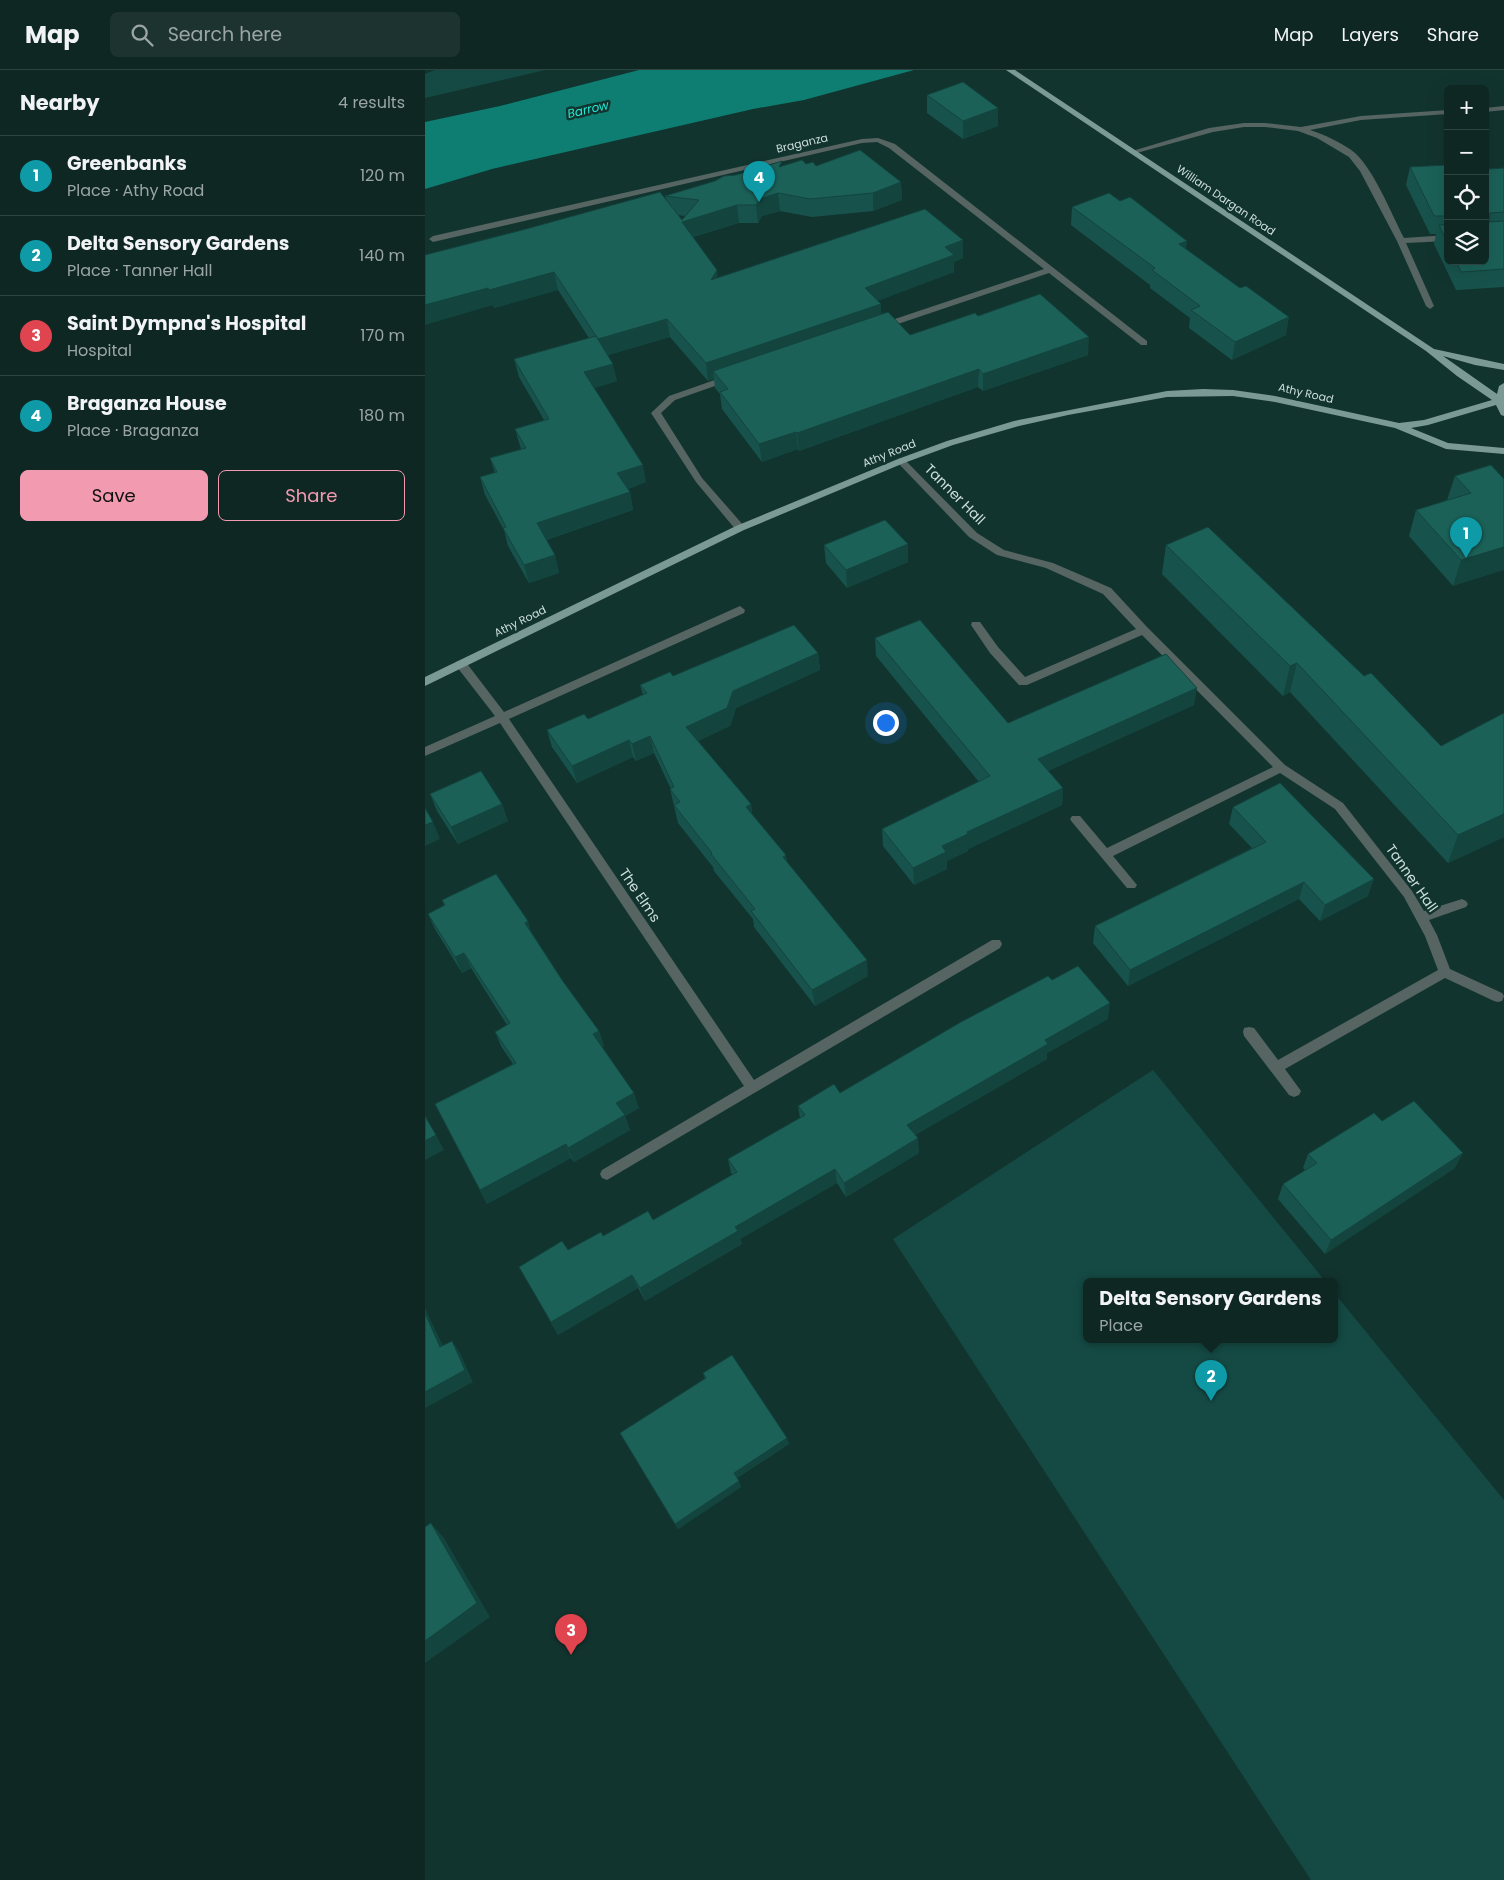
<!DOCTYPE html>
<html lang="en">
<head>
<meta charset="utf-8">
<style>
  :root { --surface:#0e2723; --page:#1c3330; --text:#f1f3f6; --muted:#9ba5a6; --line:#2e4441; --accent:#f29ab0 }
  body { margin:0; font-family:Poppins,sans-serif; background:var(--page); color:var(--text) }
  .controls { position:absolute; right:15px; top:15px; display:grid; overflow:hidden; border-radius:8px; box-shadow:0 5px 20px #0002 }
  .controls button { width:45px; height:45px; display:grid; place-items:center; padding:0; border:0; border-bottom:1px solid var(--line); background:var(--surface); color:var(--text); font:25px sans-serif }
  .you { position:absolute; left:460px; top:652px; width:18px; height:18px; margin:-12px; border:4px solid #fff; border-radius:50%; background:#1a73e8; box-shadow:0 0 0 8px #1a73e833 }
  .badge { display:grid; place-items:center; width:32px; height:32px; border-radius:50%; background:var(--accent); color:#fff; font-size:16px; font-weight:700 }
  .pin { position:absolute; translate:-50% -41px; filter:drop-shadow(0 1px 2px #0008) }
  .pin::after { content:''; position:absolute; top:26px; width:18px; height:15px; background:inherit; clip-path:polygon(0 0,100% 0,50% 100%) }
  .popup { position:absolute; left:658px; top:1208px; width:255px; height:65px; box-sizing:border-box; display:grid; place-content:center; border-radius:8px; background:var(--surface); filter:drop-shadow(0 1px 4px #0005); font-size:16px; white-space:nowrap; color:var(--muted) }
  .popup b { font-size:19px; color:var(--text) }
  .popup::after { content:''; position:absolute; left:50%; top:100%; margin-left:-10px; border:10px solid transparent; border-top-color:var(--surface) }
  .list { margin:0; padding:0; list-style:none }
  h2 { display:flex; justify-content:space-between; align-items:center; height:65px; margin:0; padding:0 20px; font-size:21px }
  h2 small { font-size:16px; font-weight:400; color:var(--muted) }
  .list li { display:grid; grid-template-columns:32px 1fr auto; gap:15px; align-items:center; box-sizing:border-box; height:80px; padding:0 20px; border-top:1px solid var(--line) }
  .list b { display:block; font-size:19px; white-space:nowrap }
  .list p { margin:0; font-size:16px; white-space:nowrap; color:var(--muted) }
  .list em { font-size:16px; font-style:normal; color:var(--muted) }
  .actions { display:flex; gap:10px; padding:15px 20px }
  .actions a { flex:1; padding:11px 0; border:1px solid var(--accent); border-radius:8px; text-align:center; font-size:18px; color:var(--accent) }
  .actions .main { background:var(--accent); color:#111 }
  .icon { flex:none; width:28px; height:28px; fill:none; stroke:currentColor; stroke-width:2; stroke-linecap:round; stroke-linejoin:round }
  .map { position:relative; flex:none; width:1079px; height:1810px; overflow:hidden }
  header { display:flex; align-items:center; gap:30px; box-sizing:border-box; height:70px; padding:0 25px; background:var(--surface); border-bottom:1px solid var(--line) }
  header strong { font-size:24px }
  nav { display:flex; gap:28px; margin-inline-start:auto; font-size:18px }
  .search { width:350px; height:45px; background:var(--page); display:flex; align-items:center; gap:12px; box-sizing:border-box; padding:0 18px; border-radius:8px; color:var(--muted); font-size:19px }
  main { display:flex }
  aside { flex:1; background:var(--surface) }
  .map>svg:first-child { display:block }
  .green { fill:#154a44 }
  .water { fill:#0e7e72 }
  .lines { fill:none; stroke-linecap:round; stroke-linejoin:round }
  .minor { fill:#566462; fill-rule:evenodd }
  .major { fill:#7c9a95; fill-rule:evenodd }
  .wall { fill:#17534c; fill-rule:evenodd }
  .shaded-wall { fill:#13443e }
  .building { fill:#1b6158; stroke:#13443e }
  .labels { text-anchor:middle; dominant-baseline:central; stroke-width:5; stroke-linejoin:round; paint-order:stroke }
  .far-street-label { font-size:11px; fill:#cddfdc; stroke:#12342f }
  .far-water-label { font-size:12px; font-style:italic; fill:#22e9d4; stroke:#12342f }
  .street-label { font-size:14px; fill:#cddfdc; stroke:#12342f }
</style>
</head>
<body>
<header>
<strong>Map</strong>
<div class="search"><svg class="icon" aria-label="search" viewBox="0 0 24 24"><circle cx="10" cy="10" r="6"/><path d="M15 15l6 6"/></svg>Search here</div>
<nav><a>Map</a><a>Layers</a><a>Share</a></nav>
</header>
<main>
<aside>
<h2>Nearby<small>4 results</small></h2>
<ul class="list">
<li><span class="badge" style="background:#0f9aa8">1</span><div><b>Greenbanks</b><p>Place · Athy Road</p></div><em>120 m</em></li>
<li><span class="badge" style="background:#0f9aa8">2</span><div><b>Delta Sensory Gardens</b><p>Place · Tanner Hall</p></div><em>140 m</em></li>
<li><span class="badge" style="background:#e0444e">3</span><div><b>Saint Dympna's Hospital</b><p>Hospital</p></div><em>170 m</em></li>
<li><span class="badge" style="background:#0f9aa8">4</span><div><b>Braganza House</b><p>Place · Braganza</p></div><em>180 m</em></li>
</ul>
<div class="actions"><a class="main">Save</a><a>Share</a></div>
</aside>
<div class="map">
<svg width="1079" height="1810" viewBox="0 0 1079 1810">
  <rect width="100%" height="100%" fill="#12342f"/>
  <!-- green -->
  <path class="green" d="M10,0H120L0,28V4Z
    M728,1000L901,1212H662V1270H910V1224L1079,1430V1810H886L468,1169Z"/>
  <!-- water -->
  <path class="water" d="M214,0H489L379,30L328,39L67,99L0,119V52L75,36Z"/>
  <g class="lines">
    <!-- minor -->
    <path class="minor" d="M1079,36V40L1060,42V38Z
      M1023,40V44L936,50L885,60C900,65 918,73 930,83C949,100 967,145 979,168L1023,165V171L981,173L1009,236L1005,239L1001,236L972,171L935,101L924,87L892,68L873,61L840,57H819L788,62L708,84L704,82L784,58L819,53H840L876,57L936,46Z
      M453,68L470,74L722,271V275H716L624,203L458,259H452V255L619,199L464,78L452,72L437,73L8,172L4,169L8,166L437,69Z
      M304,305L307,306V310L250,330L236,343L277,408L319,456V460H311L271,412L226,343L244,326Z
      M476,388L479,389L552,463L579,480L628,493L686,518L722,557L860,695L918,733L987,821L999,841L1037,829L1041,831L1043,834L1041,837L1004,850L1012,865L1025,899L1077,923L1079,926L1077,931L1073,932L1069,931L1020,908L860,999L876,1021L874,1025L869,1027L864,1025L819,966L818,962L819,958L824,957L829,958L853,990L1013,900L1000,866L979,827L910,739L855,703L688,786L712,815L710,818H702L647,752L645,749L647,746H655L682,778L848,697L717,565L602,615H594L565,583L546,555L547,552H555L573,577L600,607L711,559L678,524L621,498L572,485L544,467L473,393V389Z
      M315,536L320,540L319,543L84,649L329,1010L567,870H575L577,874L575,878L182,1110L177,1108L175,1104L177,1100L319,1016L75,653L0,686V677L70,646L32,597L31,594L32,591H40L79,642Z"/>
    <!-- major -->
    <path class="major" d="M581,0H590L1009,279L1079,294V300L1050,295L1018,286L1072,324L1074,316L1079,313V346L1076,345L1071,335L1003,355L986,358L1023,373L1079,378V384L1021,379L970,358L850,332L808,326L742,327L643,345L594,356L528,375L479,393L319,460L0,616V607L311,456L473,389L522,371L589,351L742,321L778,319L808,320L850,326L974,353L999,350L1067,330L1032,306L1001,281Z"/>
  </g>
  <!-- wall -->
  <path class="wall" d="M502,25L573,38V56L538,69L502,43Z
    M381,94L476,112L477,130L448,141L387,147L355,141L337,146L333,153H314L268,167L293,208L538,170V188L529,192V202L452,231L456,234V244L485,265L553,246L663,285L558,321L553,317L374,381L373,379L337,392L297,339L295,324L290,318L289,309L283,311L245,267L183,285L192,311L169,318L221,412L203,419L205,422L208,440L121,470L130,485L134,503L104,513L83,476L79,460L60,425L55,407L70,403L65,388L96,379L90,359L119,350L94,307L89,289L164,268L133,220L69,238L68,235L0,185L241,130L240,126L311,105L358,96ZM252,145L260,146L257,150Z
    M1023,95V191H1060L1064,99L1079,98V217L1031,220L1009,174L1011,164H1005L981,115L985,97Z
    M647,137L761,179L861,265L807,290L764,258L765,248L725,218V215L646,155Z
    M1030,406L1079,409L1028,516L984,466L991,440L1022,430Z
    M399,475L483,492L422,518L401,493Z
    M741,475L1079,767L1023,793L865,622L858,626L737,504Z
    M450,568L583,653L769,635L623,701L638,718L637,735L543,779V781L522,791V799L489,815L458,776L457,759L554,712L451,586Z
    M393,583L395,600L311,638L305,656L273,671L326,734L327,744L362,792L443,906L390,936L329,857L328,849L289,801L288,797L253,753L245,719H246L229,683L211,691L208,687L152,713L127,677L122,660L163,649L218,625L215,615L248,606Z
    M5,724L77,734L83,751L33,774L12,741Z
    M808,737L943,826L895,851L874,829L703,916L668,873L670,856L827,778L804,754Z
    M17,830L107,863L137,910L174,961L179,976L177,977L214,1038L200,1046L205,1060L149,1092L146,1088L62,1134L10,1034L88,994L76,976L70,962L82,955L46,898L37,903L10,859L3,844L19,835Z
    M627,910L683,949L622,983V989L490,1065L494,1083L421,1127L412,1113L315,1169L317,1174L220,1231L213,1218L133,1265L94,1197L143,1180L178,1166L228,1150L308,1105L306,1103L303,1089L375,1048L373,1036L415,1023Z
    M957,1051L1030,1098L900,1184L853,1129L858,1114L880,1100L878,1098L883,1084Z
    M278,1303L364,1374L312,1408L316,1417L253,1459L195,1363L280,1309Z"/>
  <!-- shaded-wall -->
  <path class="shaded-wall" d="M573,38V56L538,69V51Z
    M476,112L477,130L448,141V123Z
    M353,123L355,141L337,146L333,153L331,135L335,129Z
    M312,135L314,153L259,169L257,152Z
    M538,170V188L529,192V202L441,235L440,218L520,177Z
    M762,171L760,189L754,174Z
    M292,200L294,218L286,210Z
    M129,202L133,220L69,238L64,220Z
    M63,218L68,235L0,255V235Z
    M456,234V252L288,301L289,309L283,311L281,293Z
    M864,247L861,265L807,290L810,272Z
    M242,249L245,267L177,287L173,269Z
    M664,267L663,285L558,321V304Z
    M188,294L192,311L163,320L159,302Z
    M554,299L553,317L374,381L372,363Z
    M371,362L373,379L337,392L334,374Z
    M218,395L221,412L196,421L192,403Z
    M205,422L208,440L116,471L112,453Z
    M483,474V492L422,518L421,500Z
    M1079,477V500L1028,516L1036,490Z
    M130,485L134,503L104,513L99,495Z
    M393,583L395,600L311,638L305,656L265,675L261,657L308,621Z
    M872,593L865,622L858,626L865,596Z
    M772,618L769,635L612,706L613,689Z
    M225,666L229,683L211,691L207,674Z
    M204,670L208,687L152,713L147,696Z
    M638,718L637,735L543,779V781L522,791V799L489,815L488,798L517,776L542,762Z
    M77,734L83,751L33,774L26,757Z
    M326,734L328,751L321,737Z
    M1079,744V767L1023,793L1033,765Z
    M8,752L15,769L0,776V755Z
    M361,785L364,802L358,787Z
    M949,809L943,826L895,851L900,835Z
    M879,812L874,829L703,916L705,900Z
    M103,851L108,867L100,853Z
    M39,883L46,898L37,903L30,887Z
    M442,890L443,906L390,936L387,920Z
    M685,933L683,949L622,983V989L483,1069L482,1055L620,970Z
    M174,961L179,976L173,979L168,964Z
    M209,1023L214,1038L200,1046L205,1060L149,1092L143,1078L191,1033Z
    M11,1065L19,1080L0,1090V1071Z
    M493,1068L494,1083L421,1127L419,1113Z
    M141,1074L146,1088L62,1134L55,1120Z
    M1038,1083L1030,1098L900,1184L906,1170Z
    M410,1099L412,1113L315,1169L317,1174L220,1231L215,1218L310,1157Z
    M207,1205L213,1218L133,1265L126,1252Z
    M0,1238L24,1289L15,1277L0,1243Z
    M27,1271L35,1283L48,1312L0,1338V1322Z
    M362,1368L364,1374L311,1408L309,1403Z
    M314,1411L316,1417L253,1459L250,1454Z
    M6,1453L19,1468L65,1547L0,1593V1571Z"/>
  <!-- building -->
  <path class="building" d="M538,12L573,38L538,51L502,25Z
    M435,80L476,112L448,123L385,129L353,123L335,129L331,135H312L257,152L292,200L286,210L500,139L538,170L520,177L529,185L440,218L456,234L281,293L242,249L173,269L129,202L64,220L63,218L0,235V185L101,159L235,122L257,150L274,130L240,126L290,111L299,106L311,105L357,91L354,97L377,90L381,94L388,92L391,96Z
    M1060,93L1064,99L1079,98V142L1065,143L1064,152L1079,151V199L1036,202L1031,191H1060Z
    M1023,95V146H1009L985,97Z
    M684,123L695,131L705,127L762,171L754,174L815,218L821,216L864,247L810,272L766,240L775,236L727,200L730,198L647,137Z
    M1014,155H1023V174Z
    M615,224L664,267L558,304L554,299L372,363L371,362L334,374L295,322L303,319L288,301L463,242L485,265L550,243L553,246Z
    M171,266L188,294L159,302L218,395L192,403L205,422L112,453L130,485L99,495L78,458L81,457L55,407L72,402L65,388L101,378L90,359L124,349L89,289Z
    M1066,395L1079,409V477L1036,490L991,440L1046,423L1030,406Z
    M460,450L483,474L421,500L399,475Z
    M783,457L939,606L946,603L1016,676L1079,643V744L1033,765L872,593L865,596L741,475Z
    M495,550L583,653L741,584L772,618L613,689L638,718L542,762L543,764L517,776L521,782L488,798L457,759L565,706L450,568Z
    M369,555L393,583L308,621L302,638L261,657L326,734L321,737L361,785L358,787L442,890L387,920L326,841L330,839L286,784L287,783L249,735L255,732L245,719L249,717L225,666L207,674L204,670L147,696L122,660L159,644L163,649L222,623L215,615L245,602L248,606Z
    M56,701L77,734L26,757L5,724Z
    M855,713L949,809L900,835L879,812L705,900L670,856L841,772L808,737Z
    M0,738L8,752L0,755Z
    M71,804L103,851L100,853L137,910L174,961L168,964L209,1023L191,1033L200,1045L143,1078L141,1074L55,1120L10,1034L91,993L70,962L85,953L39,883L30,887L3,844L20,835L17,830Z
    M653,896L685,933L620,970L623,974L482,1055L493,1068L419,1113L410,1099L310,1157L313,1161L215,1218L207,1205L126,1252L94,1197L137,1171L143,1180L176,1162L178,1166L223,1141L228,1150L312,1102L303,1089L380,1045L373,1036L409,1014L415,1023L536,952L623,906L627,910Z
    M989,1031L1038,1083L906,1170L858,1114L892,1093L883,1084L949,1043L957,1051Z
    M0,1046L11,1065L0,1071Z
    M0,1243L15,1277L27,1271L40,1300L0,1322Z
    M307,1285L362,1368L309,1403L314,1411L250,1454L195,1363L281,1308L278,1303Z
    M6,1453L52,1533L0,1571V1457Z"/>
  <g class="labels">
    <!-- far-street labels -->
    <g class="far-street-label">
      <text transform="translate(377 73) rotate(-13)">Braganza</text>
      <text transform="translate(801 130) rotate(34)">William Dargan Road</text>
      <text transform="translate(881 323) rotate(13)">Athy Road</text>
      <text transform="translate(464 383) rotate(-22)">Athy Road</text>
      <text transform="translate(95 551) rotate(-26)">Athy Road</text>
    </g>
    <!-- far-water labels -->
    <g class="far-water-label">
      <text transform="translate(163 39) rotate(-13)">Barrow</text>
    </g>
    <!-- street labels -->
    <g class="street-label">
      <text transform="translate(530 424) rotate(45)">Tanner Hall</text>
      <text transform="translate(987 808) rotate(55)">Tanner Hall</text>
      <text transform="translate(215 825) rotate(56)">The Elms</text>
    </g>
  </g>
</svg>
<div class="controls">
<button>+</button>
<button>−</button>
<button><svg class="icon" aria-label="locate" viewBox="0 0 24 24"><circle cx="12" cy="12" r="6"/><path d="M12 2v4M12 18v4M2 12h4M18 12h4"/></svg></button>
<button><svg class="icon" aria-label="layers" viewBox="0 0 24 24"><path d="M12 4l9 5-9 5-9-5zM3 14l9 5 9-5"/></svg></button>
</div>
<div class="you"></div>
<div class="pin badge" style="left:1041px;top:488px;background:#0f9aa8">1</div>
<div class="pin badge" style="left:786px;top:1331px;background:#0f9aa8">2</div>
<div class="popup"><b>Delta Sensory Gardens</b>Place</div>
<div class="pin badge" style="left:146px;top:1585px;background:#e0444e">3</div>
<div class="pin badge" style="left:334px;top:132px;background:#0f9aa8">4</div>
</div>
</main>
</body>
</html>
